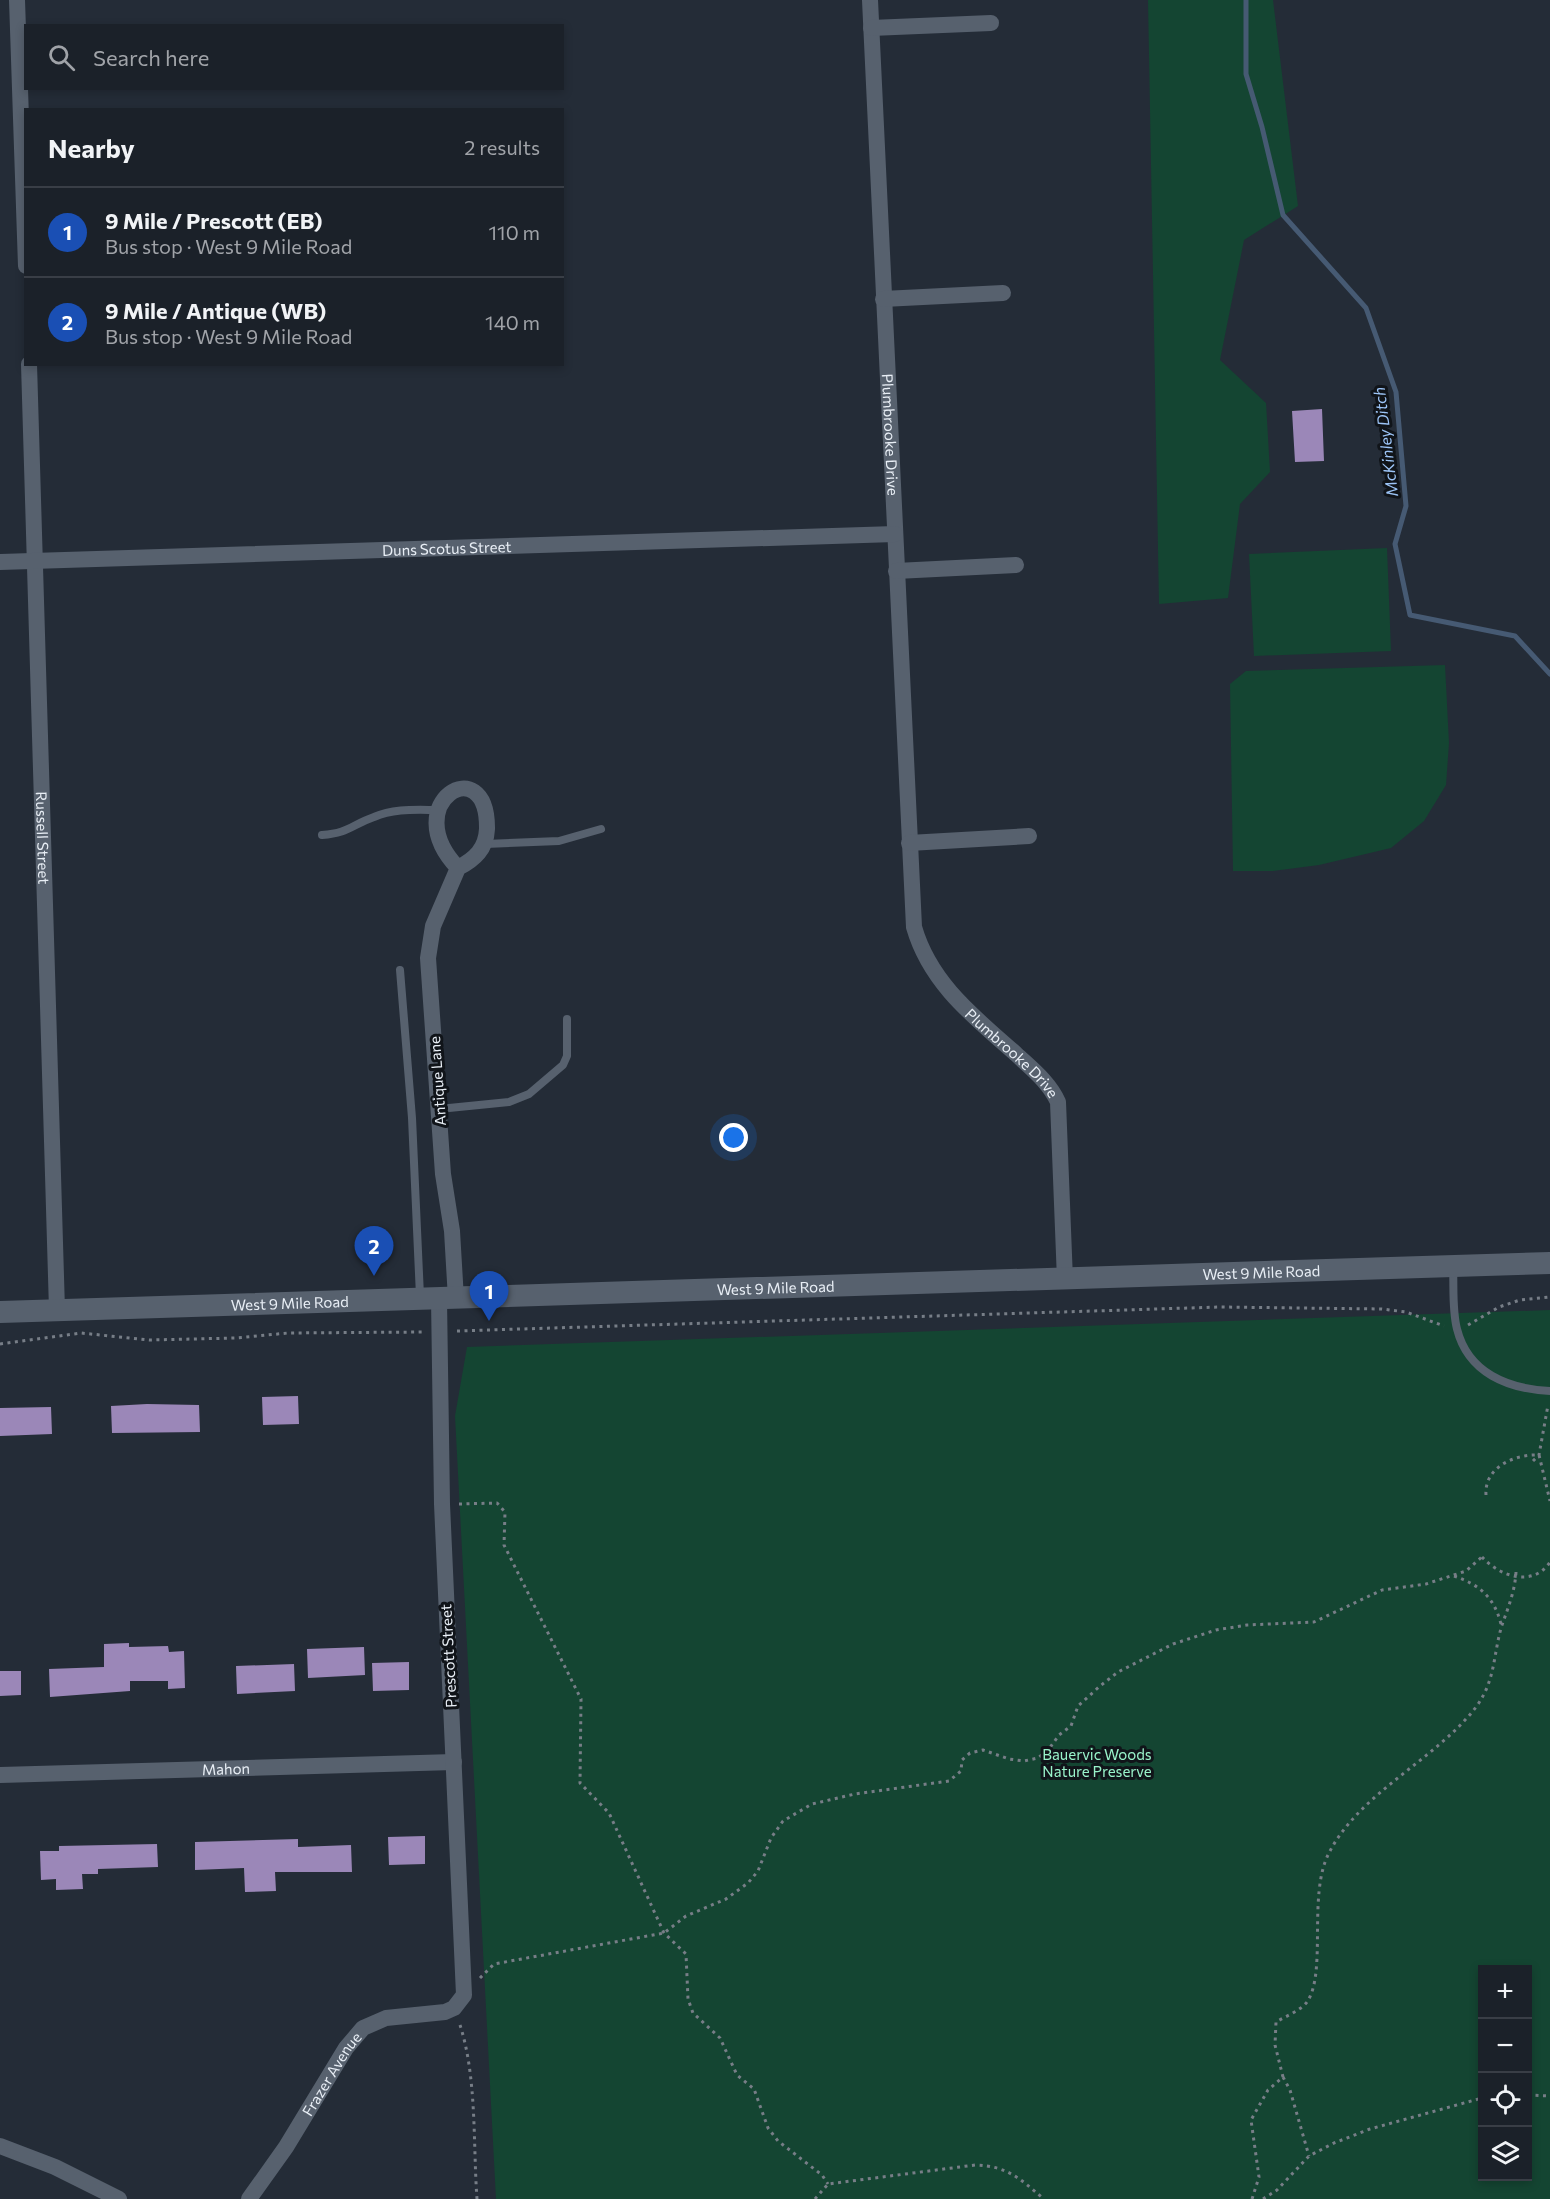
<!DOCTYPE html>
<html lang="en">
<head>
<meta charset="utf-8">
<style>
  :root { --surface:#1b2129; --page:#242931; --text:#f1f3f6; --muted:#a0a3a8; --line:#393e46; --accent:#1a73e8 }
  body { margin:0; font-family:Commissioner,sans-serif; background:var(--page); color:var(--text) }
  .controls { position:absolute; right:18px; bottom:18px; display:grid; overflow:hidden; border-radius:0px; box-shadow:0 3px 9px #0003 }
  .controls button { width:54px; height:54px; display:grid; place-items:center; padding:0; border:0; border-bottom:2px solid var(--line); background:var(--surface); color:var(--text); font:30px sans-serif }
  .you { position:absolute; left:734px; top:1138px; width:21px; height:21px; margin:-15px; border:4px solid #fff; border-radius:50%; background:#1a73e8; box-shadow:0 0 0 9px #1a73e833 }
  .badge { display:grid; place-items:center; width:39px; height:39px; border-radius:50%; background:var(--accent); color:#fff; font-size:20px; font-weight:700 }
  .pin { position:absolute; translate:-50% -50px; filter:drop-shadow(0 2px 3px #0008) }
  .pin::after { content:''; position:absolute; top:32px; width:21px; height:18px; background:inherit; clip-path:polygon(0 0,100% 0,50% 100%) }
  .list { margin:0; padding:0; list-style:none }
  h2 { display:flex; justify-content:space-between; align-items:center; height:78px; margin:0; padding:0 24px; font-size:26px }
  h2 small { font-size:20px; font-weight:400; color:var(--muted) }
  .list li { display:grid; grid-template-columns:39px 1fr auto; gap:18px; align-items:center; box-sizing:border-box; height:90px; padding:0 24px; border-top:2px solid var(--line) }
  .list b { display:block; font-size:22px; white-space:nowrap }
  .list p { margin:0; font-size:20px; white-space:nowrap; color:var(--muted) }
  .list em { font-size:20px; font-style:normal; color:var(--muted) }
  .icon { flex:none; width:33px; height:33px; fill:none; stroke:currentColor; stroke-width:2; stroke-linecap:round; stroke-linejoin:round }
  .map { position:relative; flex:none; width:1550px; height:2199px; overflow:hidden }
  .search { position:absolute; background:var(--surface); box-shadow:0 3px 9px #0003; left:24px; top:24px; width:540px; height:66px; display:flex; align-items:center; gap:15px; box-sizing:border-box; padding:0 21px; border-radius:0px; color:var(--muted); font-size:22px }
  .panel { position:absolute; background:var(--surface); box-shadow:0 3px 9px #0003; left:24px; top:108px; width:540px; height:258px; border-radius:0px }
  .map>svg:first-child { display:block }
  .green { fill:#144532; fill-rule:evenodd }
  .lines { fill:none; stroke-linecap:round; stroke-linejoin:round }
  .stream { stroke:#465a73; stroke-width:5 }
  .building { fill:#9b87b8 }
  .path { stroke:#777e87; stroke-width:3; stroke-dasharray:3 4.5; stroke-linecap:butt }
  .service { stroke:#57616e; stroke-width:8 }
  .minor { stroke:#57616e; stroke-width:16 }
  .secondary { stroke:#57616e; stroke-width:22 }
  .labels { text-anchor:middle; dominant-baseline:central; stroke-width:6; stroke-linejoin:round; paint-order:stroke }
  .street-label { font-size:15px; fill:#e8eef5; stroke:#101419 }
  .park-label { font-size:15px; fill:#99f3ca; stroke:#101419 }
  .water-label { font-size:16px; font-style:italic; fill:#9cc4f6; stroke:#101419 }
</style>
</head>
<body>
<div class="map">
<svg width="1550" height="2199" viewBox="0 0 1550 2199">
  <rect width="100%" height="100%" fill="#242c37"/>
  <!-- green -->
  <path class="green" d="M1148,0H1273L1298,206L1244,240L1220,360L1266,403L1270,472L1240,504L1228,598L1159,604Z
    M1387,548L1391,651L1254,656L1249,554Z
    M1445,665L1449,743L1446,785L1424,821L1391,848L1319,865L1273,871H1233L1230,684L1246,671Z
    M1550,1310V2199H496L455,1416L467,1347ZM1482,1970H1528V2176H1482Z"/>
  <g class="lines">
    <!-- stream -->
    <path class="stream" d="M1246,0V74L1262,127L1283,215L1366,308L1396,392L1406,506L1395,544L1410,615L1515,636L1550,674"/>
  </g>
  <!-- building -->
  <path class="building" d="M1322,409L1324,461L1295,462L1292,411Z
    M298,1396L299,1424L263,1425L262,1397Z
    M147,1404L199,1405L200,1432L112,1433L111,1406Z
    M51,1407L52,1434L0,1436V1408Z
    M129,1643V1647L168,1646L169,1652L184,1651L185,1688L168,1689V1681H130V1691L50,1697L49,1669L104,1667V1644Z
    M364,1647L365,1675L308,1678L307,1649Z
    M409,1662V1690L373,1691L372,1663Z
    M294,1664L295,1691L237,1694L236,1666Z
    M0,1671H21V1695L0,1696Z
    M425,1836V1864L389,1865L388,1837Z
    M298,1839V1847L351,1845L352,1872H275L276,1891L245,1892L244,1868L195,1870V1842Z
    M157,1844L158,1867L98,1869V1874H82L83,1889L56,1890V1879L41,1880L40,1851H59V1846Z"/>
  <g class="lines">
    <!-- path -->
    <path class="path" d="M1468,1325L1499,1307L1520,1300L1550,1297
      M457,1331L1220,1307L1382,1309L1406,1312L1444,1326
      M0,1344L81,1333L149,1340L236,1338L288,1333L424,1332
      M1533,1461L1539,1455L1548,1405
      M1486,1495C1484,1467 1515,1454 1539,1455L1550,1501
      M459,1504L497,1503L505,1512L504,1545L581,1699L580,1783L609,1813L664,1933L686,1954L688,1999L693,2013L720,2038L737,2075L754,2089L768,2128L778,2141L822,2175L828,2184
      M1482,1557C1499,1576 1533,1588 1550,1562
      M1454,1576C1480,1585 1494,1597 1501,1624
      M480,1978L494,1964L664,1933L686,1916L726,1899L748,1883L758,1871L771,1838L783,1821L812,1804L855,1794L949,1781L961,1771L962,1760L970,1753L983,1750L1009,1759L1024,1761L1038,1758L1049,1749L1059,1735L1071,1726L1078,1706L1100,1686L1118,1672L1173,1644L1216,1630L1247,1625L1314,1622L1382,1590L1426,1584L1466,1571L1483,1556
      M460,2025C477,2077 473,2144 477,2199
      M1283,2077L1290,2090L1309,2156
      M1528,2095L1550,2096
      M815,2199L828,2184L975,2165C1008,2166 1020,2179 1044,2199
      M1252,2199L1259,2177L1251,2120L1268,2090L1283,2077L1275,2045L1276,2022C1286,2016 1300,2011 1307,2002C1327,1973 1308,1896 1328,1855C1358,1793 1436,1760 1476,1707C1496,1680 1493,1654 1502,1625C1508,1608 1515,1591 1516,1572
      M1263,2199L1277,2190L1309,2156L1334,2143L1370,2129L1482,2098"/>
    <!-- service -->
    <path class="service" d="M322,835C349,833 351,825 374,817C394,808 417,810 439,810
      M485,844L559,841L601,829
      M400,970L412,1118L420,1296
      M439,1109L509,1102L529,1094L563,1065L567,1056V1019
      M1453,1268C1454,1287 1452,1310 1457,1329C1468,1373 1508,1389 1550,1391"/>
    <!-- minor -->
    <g class="minor">
      <path d="M17,0L26,266"/>
      <path id="s1" d="M870,0L914,927C930,983 974,1017 1016,1054C1032,1069 1049,1082 1058,1102L1065,1280"/>
      <path d="M871,28L991,23"/>
      <path d="M883,299L1003,293"/>
      <path id="s2" d="M29,364L57,1310"/>
      <path id="s3" d="M0,562L895,534"/>
      <path d="M896,571L1016,565"/>
      <path d="M909,843L1029,836"/>
      <path d="M456,1299L452,1231L443,1174L428,958L433,926L458,868C475,859 486,849 487,829C488,748 396,803 458,868"/>
      <path id="s4" d="M0,1775L454,1762"/>
      <path d="M0,2146L55,2167L119,2199"/>
      <path id="s5" d="M249,2199L286,2147L346,2048L363,2028L386,2018L445,2012L454,2008L464,1995L442,1504L439,1299"/>
    </g>
    <!-- secondary -->
    <path class="secondary" id="s6" d="M0,1312L1550,1263"/>
  </g>
  <g class="labels">
    <!-- street labels -->
    <g class="street-label">
      <text stroke="none"><textPath href="#s1" startOffset="435">Plumbrooke Drive</textPath></text>
      <text stroke="none"><textPath href="#s3" startOffset="447">Duns Scotus Street</textPath></text>
      <text stroke="none"><textPath href="#s2" startOffset="474">Russell Street</textPath></text>
      <text stroke="none"><textPath href="#s1" startOffset="1090">Plumbrooke Drive</textPath></text>
      <text transform="translate(437 1081) rotate(-94)">Antique Lane</text>
      <text stroke="none"><textPath href="#s6" startOffset="1262">West 9 Mile Road</textPath></text>
      <text stroke="none"><textPath href="#s6" startOffset="776">West 9 Mile Road</textPath></text>
      <text stroke="none"><textPath href="#s6" startOffset="290">West 9 Mile Road</textPath></text>
      <text transform="translate(448 1656) rotate(-93)">Prescott Street</text>
      <text stroke="none"><textPath href="#s4" startOffset="226">Mahon</textPath></text>
      <text stroke="none"><textPath href="#s5" startOffset="150">Frazer Avenue</textPath></text>
    </g>
    <!-- park labels -->
    <g class="park-label">
      <text x="1097" y="1754">Bauervic Woods<tspan x="1097" dy="17">Nature Preserve</tspan></text>
    </g>
    <!-- water labels -->
    <g class="water-label">
      <text transform="translate(1385 442) rotate(-97)">McKinley Ditch</text>
    </g>
  </g>
</svg>
<div class="controls">
<button>+</button>
<button>−</button>
<button><svg class="icon" aria-label="locate" viewBox="0 0 24 24"><circle cx="12" cy="12" r="6"/><path d="M12 2v4M12 18v4M2 12h4M18 12h4"/></svg></button>
<button><svg class="icon" aria-label="layers" viewBox="0 0 24 24"><path d="M12 4l9 5-9 5-9-5zM3 14l9 5 9-5"/></svg></button>
</div>
<div class="you"></div>
<div class="pin badge" style="left:489px;top:1321px;background:#1a4fb4">1</div>
<div class="pin badge" style="left:374px;top:1276px;background:#1a4fb4">2</div>
<div class="search"><svg class="icon" aria-label="search" viewBox="0 0 24 24"><circle cx="10" cy="10" r="6"/><path d="M15 15l6 6"/></svg>Search here</div>
<section class="panel">
<h2>Nearby<small>2 results</small></h2>
<ul class="list">
<li><span class="badge" style="background:#1a4fb4">1</span><div><b>9 Mile / Prescott (EB)</b><p>Bus stop · West 9 Mile Road</p></div><em>110 m</em></li>
<li><span class="badge" style="background:#1a4fb4">2</span><div><b>9 Mile / Antique (WB)</b><p>Bus stop · West 9 Mile Road</p></div><em>140 m</em></li>
</ul>
</section>
</div>
</body>
</html>
